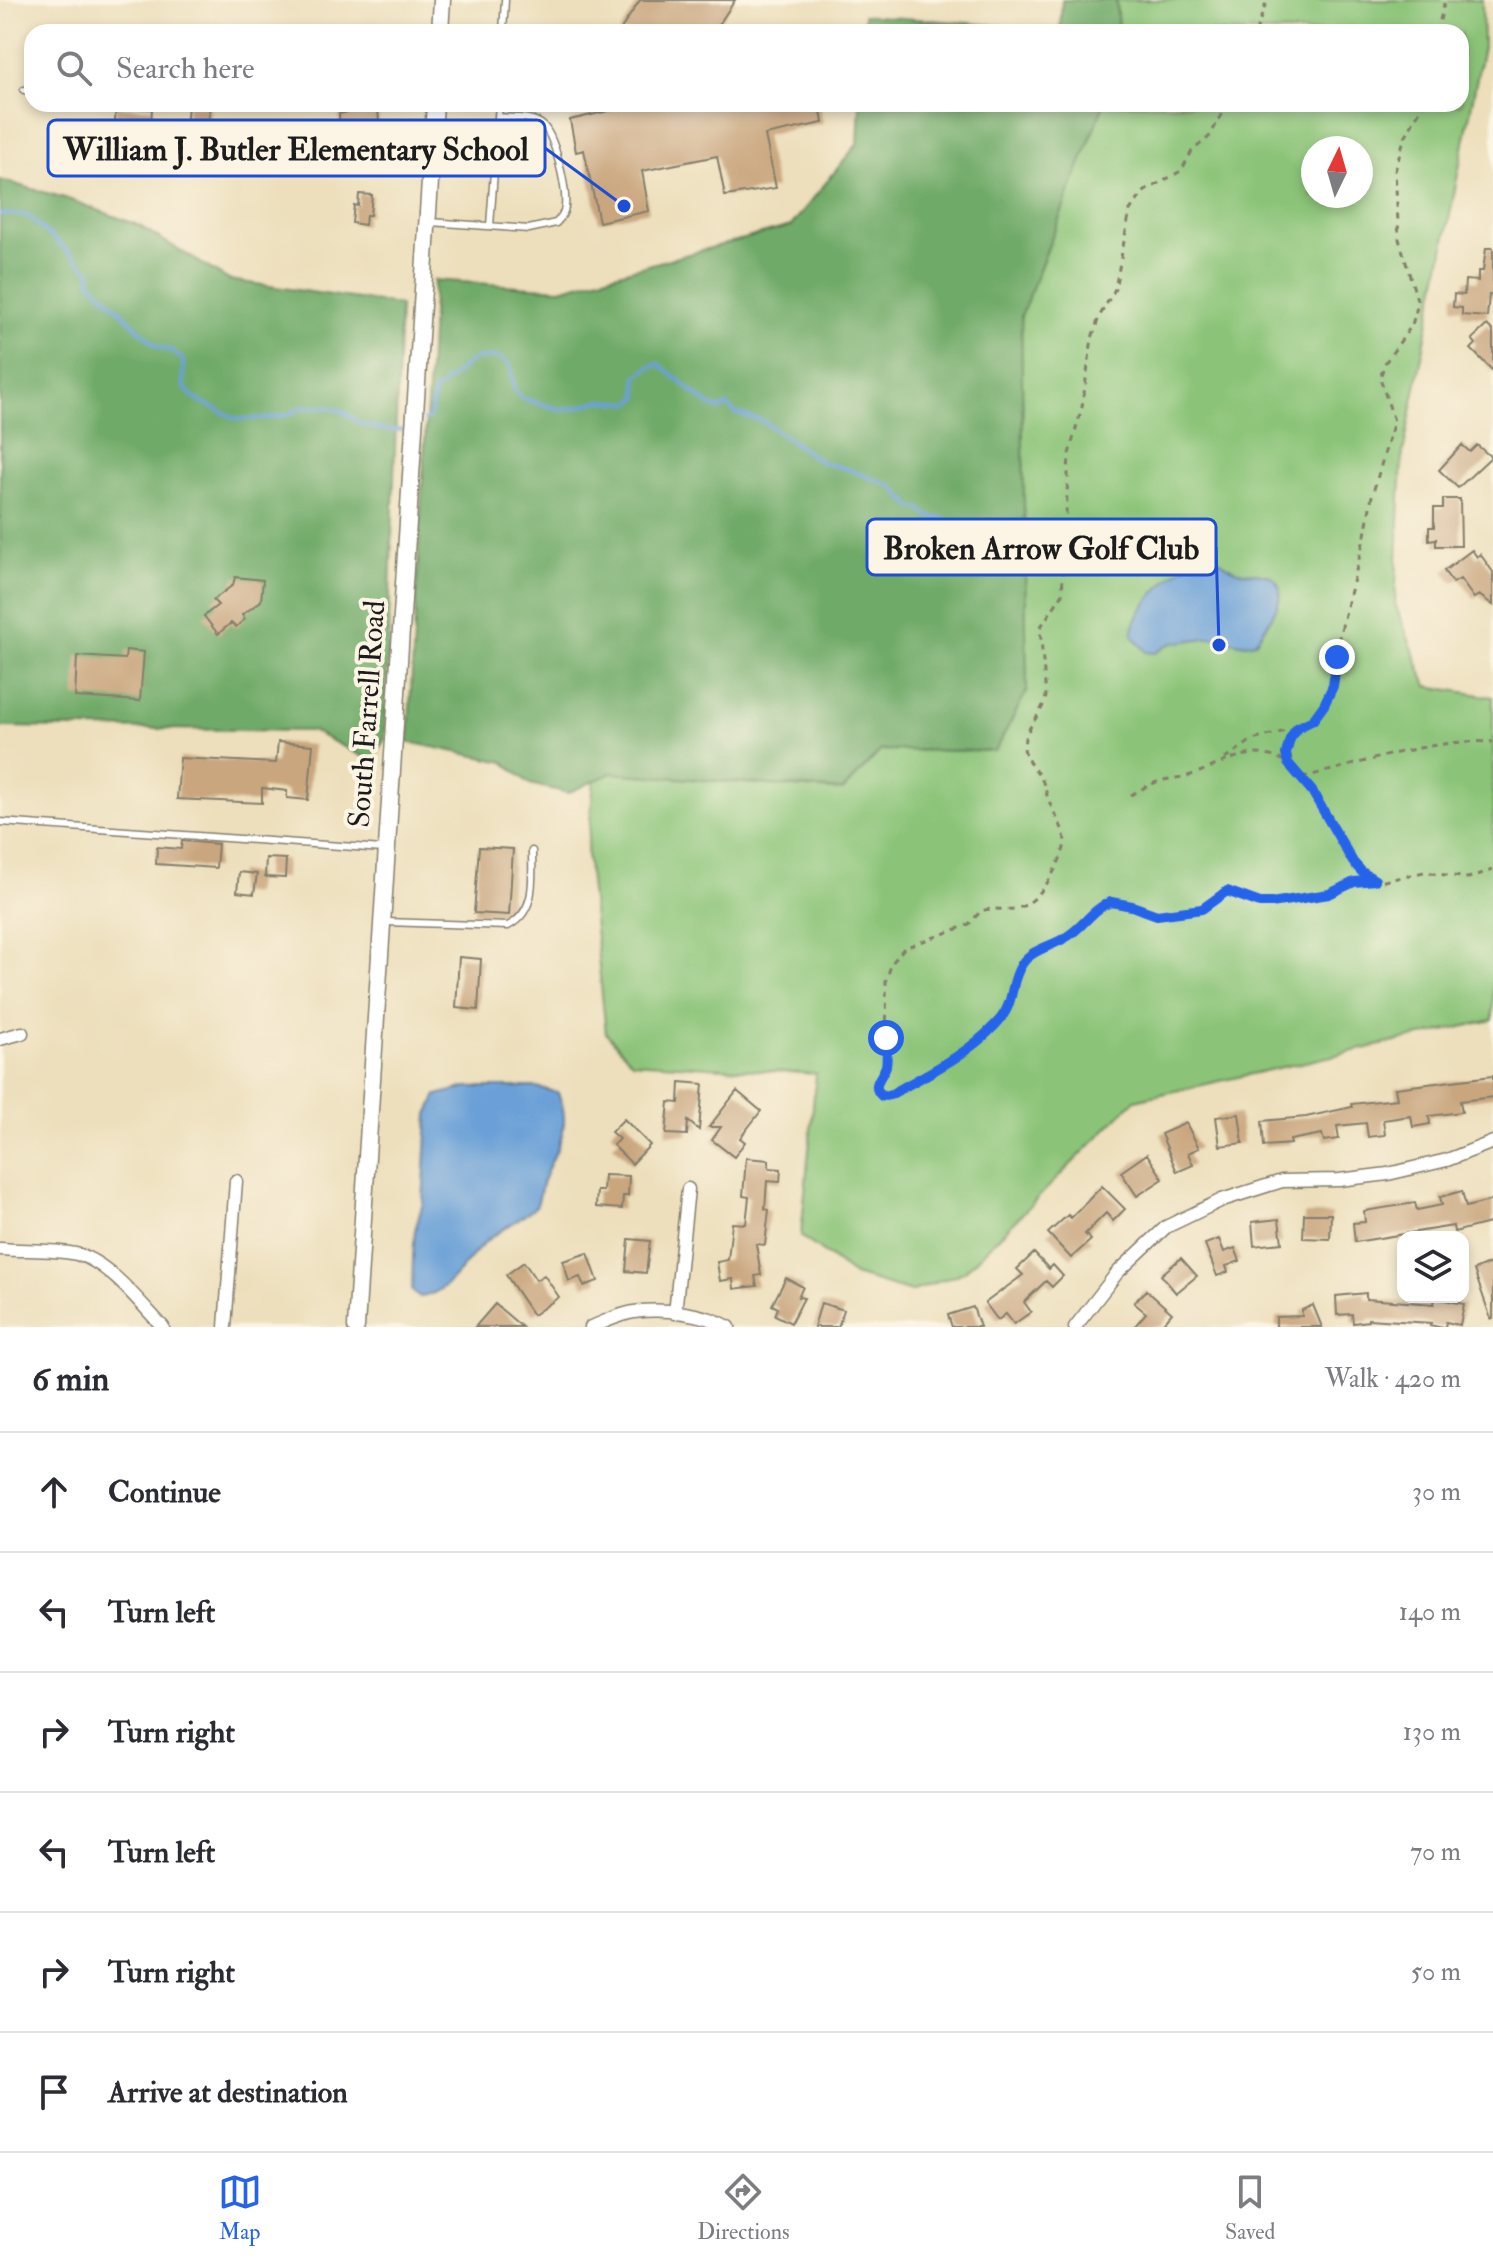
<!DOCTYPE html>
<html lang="en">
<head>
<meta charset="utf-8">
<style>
  :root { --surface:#fff; --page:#f2f2f3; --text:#2b2b33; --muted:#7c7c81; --line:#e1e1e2; --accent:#2563eb }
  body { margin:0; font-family:"IM FELL Double Pica",serif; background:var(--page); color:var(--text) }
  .controls { position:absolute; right:24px; bottom:24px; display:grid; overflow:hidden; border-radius:16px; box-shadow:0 4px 12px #0003 }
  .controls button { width:72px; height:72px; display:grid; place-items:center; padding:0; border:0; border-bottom:2px solid var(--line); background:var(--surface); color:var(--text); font:40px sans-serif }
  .compass { position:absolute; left:1301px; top:136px; width:72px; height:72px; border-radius:50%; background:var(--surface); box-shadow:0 4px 12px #0003; rotate:5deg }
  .stop { position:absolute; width:24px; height:24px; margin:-18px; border:6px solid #2563eb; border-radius:50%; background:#fff }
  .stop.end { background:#2563eb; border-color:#fff; box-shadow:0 2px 8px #0008 }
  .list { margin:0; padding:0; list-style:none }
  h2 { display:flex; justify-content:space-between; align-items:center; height:104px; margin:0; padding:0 32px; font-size:34px }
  h2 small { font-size:26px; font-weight:400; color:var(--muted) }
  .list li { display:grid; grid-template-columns:52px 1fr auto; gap:24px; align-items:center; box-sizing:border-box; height:120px; padding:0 32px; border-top:2px solid var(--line) }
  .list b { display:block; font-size:30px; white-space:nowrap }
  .list em { font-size:26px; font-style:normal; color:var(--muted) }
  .icon { flex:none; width:44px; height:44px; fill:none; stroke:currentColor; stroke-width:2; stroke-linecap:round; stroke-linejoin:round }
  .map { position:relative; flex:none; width:1493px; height:1327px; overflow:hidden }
  .search { position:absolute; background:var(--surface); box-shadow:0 4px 12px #0003; left:24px; right:24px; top:24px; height:88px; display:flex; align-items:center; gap:20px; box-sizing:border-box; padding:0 28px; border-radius:24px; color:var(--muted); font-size:30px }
  .sheet { height:824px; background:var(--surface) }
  nav { display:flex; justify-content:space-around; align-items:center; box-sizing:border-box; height:112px; border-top:2px solid var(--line); background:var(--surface); font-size:22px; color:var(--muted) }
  nav a { display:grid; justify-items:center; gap:4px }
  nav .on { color:var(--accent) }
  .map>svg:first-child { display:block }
  .green { fill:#8bc478; stroke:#54704a; stroke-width:2; fill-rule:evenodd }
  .forest { fill:#70aa68; stroke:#466342; stroke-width:2 }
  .water { fill:#6aa0d7; stroke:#435e7a; stroke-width:2 }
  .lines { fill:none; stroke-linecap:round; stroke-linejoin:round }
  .stream { stroke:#6aa0d7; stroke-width:4 }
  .building { fill:#c9a67e }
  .service-casing { stroke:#847e6c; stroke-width:9 }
  .minor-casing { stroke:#847e6c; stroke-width:15 }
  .tertiary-casing { stroke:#847e6c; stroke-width:19 }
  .path { stroke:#847e6c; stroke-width:3; stroke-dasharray:6 6; stroke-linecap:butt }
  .service { stroke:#fff; stroke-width:6 }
  .minor { stroke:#fff; stroke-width:12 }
  .tertiary { stroke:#fff; stroke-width:16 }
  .route { stroke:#2563eb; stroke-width:10 }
  .labels { text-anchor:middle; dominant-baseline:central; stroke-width:8; stroke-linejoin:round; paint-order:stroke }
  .street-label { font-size:30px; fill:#1c1c1c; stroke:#fcf5e5 }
  .leader { fill:none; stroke:#1d4ed8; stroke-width:3 }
  .callout-dot { fill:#1d4ed8; stroke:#fcf5e5; stroke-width:3 }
  .callout { fill:#fcf5e5; stroke:#1d4ed8; stroke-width:3 }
  .callout-label { font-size:32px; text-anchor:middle; font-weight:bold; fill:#1c1c1c }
</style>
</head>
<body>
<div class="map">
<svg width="1493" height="1327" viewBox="0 0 1493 1327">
  <rect width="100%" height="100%" fill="#fcf5e5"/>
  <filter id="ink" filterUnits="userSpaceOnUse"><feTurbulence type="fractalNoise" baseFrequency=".0125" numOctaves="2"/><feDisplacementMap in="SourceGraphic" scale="16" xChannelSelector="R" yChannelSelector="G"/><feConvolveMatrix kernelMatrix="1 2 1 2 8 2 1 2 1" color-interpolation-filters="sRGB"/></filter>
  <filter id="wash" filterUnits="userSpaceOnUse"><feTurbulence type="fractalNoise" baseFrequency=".006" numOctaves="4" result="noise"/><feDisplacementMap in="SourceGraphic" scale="32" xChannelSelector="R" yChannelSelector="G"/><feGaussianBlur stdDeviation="1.8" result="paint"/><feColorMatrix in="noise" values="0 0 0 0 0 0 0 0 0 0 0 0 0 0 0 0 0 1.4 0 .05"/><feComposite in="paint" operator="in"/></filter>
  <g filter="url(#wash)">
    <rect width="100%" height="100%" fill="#eddfbc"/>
    <!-- green -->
    <path class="green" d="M1116,0H1482L1483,47L1402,458L1395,604L1427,686L1493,697V1020L1135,1100L964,1272L911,1292L854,1275L801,1236L816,1074L632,1062L606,1033L587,853L594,781L611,773L843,791L881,750L995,751L1027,690L1021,316L1104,104H1461V32H1118ZM1313,148H1361V196H1313Z"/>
    <!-- forest -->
    <path class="forest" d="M1062,0H1116L1118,32H863L864,15L1060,30Z
      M860,104H1104L1021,316L1027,691L995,751L881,750L843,790L611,773L568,793L530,784L504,762L408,742L434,280L560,289L791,226L858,143Z
      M0,180L65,198L138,225L229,280L400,305L385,739L372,761L312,731L0,727Z"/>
    <!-- water -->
    <path class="water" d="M1205,557C1225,558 1224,567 1239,571C1248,574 1262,572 1270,576C1296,590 1265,627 1255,642L1246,644L1212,637L1172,643L1155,653L1146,652L1132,635C1135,607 1178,563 1205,557Z
      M467,1087H537L558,1093C574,1129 555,1149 543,1181C540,1188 540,1200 536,1206C531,1213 499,1231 490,1238C466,1257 452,1293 420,1297L412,1291L413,1257L415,1230L423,1203L428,1114L437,1095Z"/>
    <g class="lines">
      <!-- stream -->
      <path class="stream" d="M0,214L27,215L91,272L90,281L156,346L172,351L183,360L184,387L195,399L237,419L269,418L290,414L299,408L328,407L342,411L363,425L387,430H407
        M425,420L430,417L435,391L473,359L496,357L504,360L511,367L514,389L521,398L559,409L575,408L599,401L631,403L638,397L636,377L648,368L659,364L710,406L720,409L727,405L735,413L763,421L821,462L850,470L892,486L913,508H919L928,516L1013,535L1022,542"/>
    </g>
    <g id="blocks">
      <!-- building -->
      <path class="building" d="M640,0H735L714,32H619Z
        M638,104H820L823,123L765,135L776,188L725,196L717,156L642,171L649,211L599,222L584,150L576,152L570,120Z
        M188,105L210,107L207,141L185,139Z
        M378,106L379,125L371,126L372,128H340L339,114L360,109V107Z
        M116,107L152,109L150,137L114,134Z
        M359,194L372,195L370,215H366L365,225L352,223L354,205L358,206Z
        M1486,248H1493V295H1489L1487,317L1462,315V308L1453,307L1454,294L1464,295L1465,280L1478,281V271H1483Z
        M1487,325L1493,331V371L1471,349L1476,344L1472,339Z
        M1462,445L1470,452L1477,445L1491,457L1458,488L1439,470Z
        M1443,499H1460L1461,546H1436V539L1429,540V527H1434V508H1443Z
        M1472,550L1477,557L1480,554L1493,572V605L1479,595L1474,598L1460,579L1453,583L1444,571Z
        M235,577L263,580L261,601L242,615L245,619L236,627L231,623L218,634L204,616L218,605L213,600L233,585Z
        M126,650L144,652L140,701L75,697L77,656L125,659Z
        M278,742L313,745L308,800L287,798V791L262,788V803L177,799L180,758L276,763Z
        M182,841L218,844L216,868L156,864L157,847L181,849Z
        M479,847L513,849L509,915L474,913Z
        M266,858L286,859L285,878L265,877Z
        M239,872L257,874L254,894L237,892Z
        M459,957L481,959L478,1010L456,1008Z
        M1493,1076V1097L1460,1101L1462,1112L1429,1116L1430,1124L1413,1127L1411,1116L1383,1120L1385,1135L1368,1137L1366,1123L1337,1126L1339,1139L1324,1141L1322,1134L1290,1140L1291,1144L1264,1146L1262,1121L1306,1117L1352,1107L1351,1104L1397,1099L1395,1088Z
        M680,1082L703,1084L699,1130L688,1121L687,1135L666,1134L669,1102L679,1103Z
        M737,1091L761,1111L740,1138L745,1142L734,1157L712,1140L721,1127H709Z
        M1239,1114L1243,1143L1220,1146L1216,1117Z
        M624,1119L650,1145L632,1164L613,1145L619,1139L611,1132Z
        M1186,1123L1199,1148L1188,1153L1193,1165L1177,1172L1161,1134Z
        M1147,1154L1163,1179L1137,1196L1121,1172Z
        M746,1158L769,1160V1168L781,1169L780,1182L767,1181L765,1209L769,1210L765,1245L756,1244L761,1275L755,1276L757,1286L734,1289L733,1279L720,1281L717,1262L728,1260L732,1223L746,1224L749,1197L743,1196Z
        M604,1175L629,1176L628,1196H623L622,1209L596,1207L597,1191H603Z
        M1102,1186L1125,1209L1113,1221L1106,1213L1085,1234L1091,1240L1071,1258L1048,1233L1068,1215L1071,1218Z
        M1462,1191L1466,1207L1493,1200V1222L1454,1232L1453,1226L1355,1242L1353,1223L1365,1222L1364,1211L1415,1203L1417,1210L1442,1205L1440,1197Z
        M1304,1214H1331L1330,1239L1303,1238Z
        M1279,1219L1282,1243L1254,1246L1252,1222Z
        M629,1239L650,1241L646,1273L626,1271Z
        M1219,1239L1224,1252L1235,1248L1240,1261L1226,1266L1228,1272L1217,1276L1205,1244Z
        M588,1253L598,1281L584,1286L580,1277L569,1281L563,1261Z
        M1034,1253L1049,1269L1053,1265L1063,1276L1052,1287L1046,1281L1024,1302L1031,1312L1014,1324L1006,1314L998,1320L985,1303L1023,1275L1017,1269Z
        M1181,1258L1197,1276L1176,1293L1161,1275Z
        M524,1262L536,1280L544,1275L559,1297L533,1315L506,1275Z
        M1493,1262V1319H1491L1474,1270Z
        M786,1278L803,1287L798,1297L804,1298L791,1323L775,1315L778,1308L772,1305Z
        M1146,1290L1172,1313L1160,1327H1134L1146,1313L1134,1303Z
        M1366,1293V1299L1434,1304L1435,1298L1464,1304L1460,1325L1446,1322L1445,1327H1438L1430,1325L1431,1323L1368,1319V1321L1353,1323L1352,1314L1337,1315L1336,1296Z
        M821,1303L844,1310L838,1327H814Z
        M495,1304L522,1327H475Z
        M1313,1305L1322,1327H1276V1317L1302,1316V1310Z
        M973,1307L980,1327H952L948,1315Z"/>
    </g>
  </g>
  <g filter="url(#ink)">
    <use href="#blocks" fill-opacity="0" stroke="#847e6c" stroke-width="2"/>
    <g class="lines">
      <defs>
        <path id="service" d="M503,32L505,0
          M24,90H32
          M498,117L499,104
          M430,222L529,229L556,223C561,218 564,214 565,207C567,190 555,133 541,124C529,116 511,118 498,117L490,226
          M0,822L383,849
          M385,922L508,926C537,911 532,879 532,851"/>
        <path id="minor" d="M0,1039L22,1033
          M0,1249C25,1251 52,1249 76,1254C108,1261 141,1304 163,1327
          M675,1313L688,1189
          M225,1327L236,1181
          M591,1327C605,1322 620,1314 634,1312C664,1308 703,1313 729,1327
          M1075,1327L1117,1273L1166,1227L1222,1200L1282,1181L1339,1180L1388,1174L1447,1160L1493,1142"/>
        <path id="tertiary" d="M440,32L442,0
          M356,1327L435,104"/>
      </defs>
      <!-- service casing -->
      <use href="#service" class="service-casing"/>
      <!-- minor casing -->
      <use href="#minor" class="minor-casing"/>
      <!-- tertiary casing -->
      <use href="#tertiary" class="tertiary-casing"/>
      <!-- path -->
      <path class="path" d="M1256,32L1267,0
        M1437,32L1445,0
        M1228,104L1209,137L1192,151L1181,171L1145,191L1130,210L1115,289L1099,317L1092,338L1082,407L1069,454L1062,595L1040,628L1046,696C1043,714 1025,727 1024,746C1024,759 1034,768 1041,778C1045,785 1046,794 1049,801C1064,837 1074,835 1052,875C1045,887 1036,900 1023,906C1010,913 995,906 981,911L968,925L904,948L892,963L886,980L887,1059L877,1081V1093L882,1096L890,1095C928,1073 965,1057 996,1025C1017,1002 1008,985 1022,964C1031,949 1054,946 1068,936C1084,926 1093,909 1111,902L1132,906L1157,915L1202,909L1227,891L1260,903H1271L1329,894L1354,882L1384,881L1424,872L1468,878L1493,870
        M1225,759L1252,740L1297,728
        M1302,777C1365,764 1427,738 1493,742
        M1131,795C1140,790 1150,784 1160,781C1170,778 1181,778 1191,775C1228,763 1249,742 1288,763
        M1375,880L1362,872L1353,862L1312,791L1288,763L1286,754L1290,739L1297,728L1313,720L1324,705L1333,686L1339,638L1365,535L1372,496L1394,421L1380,378L1385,363L1412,325L1418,303L1399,239L1395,171L1404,139L1423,104"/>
      <!-- service -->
      <use href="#service" class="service"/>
      <!-- minor -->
      <use href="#minor" class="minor"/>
      <!-- tertiary -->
      <use href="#tertiary" class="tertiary"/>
    </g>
  </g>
  <g class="lines" filter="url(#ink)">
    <!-- route -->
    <path class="route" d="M886,1038C886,1047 888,1057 886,1066C882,1078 870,1085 882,1096L890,1095C928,1073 965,1057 996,1024C1017,1002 1008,985 1022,964C1031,949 1054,946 1068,936C1084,926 1093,908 1111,902L1132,906L1157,915L1202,909L1227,891L1260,903H1271L1329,894L1354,882L1375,880L1362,872L1353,862L1312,791L1288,763L1286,754L1290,739L1297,728L1313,720L1324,705L1333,686L1337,657"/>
  </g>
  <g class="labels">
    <!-- street labels -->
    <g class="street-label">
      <text transform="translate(367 714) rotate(-86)">South Farrell Road</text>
    </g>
  </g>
  <!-- callouts -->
  <path class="leader" d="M624 206L545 148M1219 645L1216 547"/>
  <g class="callout-dot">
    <circle cx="624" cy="206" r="8"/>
    <circle cx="1219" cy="645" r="8"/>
  </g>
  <g class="callout">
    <rect x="48" y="120" width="497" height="56" rx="8"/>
    <rect x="867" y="519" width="349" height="56" rx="8"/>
  </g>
  <g class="callout-label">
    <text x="296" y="160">William J. Butler Elementary School</text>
    <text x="1041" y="559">Broken Arrow Golf Club</text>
  </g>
</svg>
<div class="controls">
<button><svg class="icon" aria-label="layers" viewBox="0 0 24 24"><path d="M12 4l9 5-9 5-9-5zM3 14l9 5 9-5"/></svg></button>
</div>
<svg class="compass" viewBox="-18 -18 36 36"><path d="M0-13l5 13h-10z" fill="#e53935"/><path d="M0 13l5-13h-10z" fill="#7c7c81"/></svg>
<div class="stop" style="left:886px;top:1038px"></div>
<div class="stop end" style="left:1337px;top:657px"></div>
<div class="search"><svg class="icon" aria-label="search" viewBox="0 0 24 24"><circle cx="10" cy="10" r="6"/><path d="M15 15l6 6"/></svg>Search here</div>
</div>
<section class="sheet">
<h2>6 min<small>Walk · 420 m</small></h2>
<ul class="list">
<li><svg class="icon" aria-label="ahead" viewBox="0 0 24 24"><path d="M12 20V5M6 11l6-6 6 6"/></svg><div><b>Continue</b></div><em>30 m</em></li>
<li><svg class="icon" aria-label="left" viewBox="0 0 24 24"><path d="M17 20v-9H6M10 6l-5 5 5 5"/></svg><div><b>Turn left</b></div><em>140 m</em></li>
<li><svg class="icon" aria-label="right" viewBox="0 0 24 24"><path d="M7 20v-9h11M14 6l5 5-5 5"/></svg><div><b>Turn right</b></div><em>130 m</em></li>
<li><svg class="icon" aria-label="left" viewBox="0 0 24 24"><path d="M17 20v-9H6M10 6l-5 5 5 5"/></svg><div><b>Turn left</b></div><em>70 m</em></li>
<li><svg class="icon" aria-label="right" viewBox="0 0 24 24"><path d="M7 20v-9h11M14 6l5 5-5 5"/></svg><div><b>Turn right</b></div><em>50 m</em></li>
<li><svg class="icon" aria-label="arrive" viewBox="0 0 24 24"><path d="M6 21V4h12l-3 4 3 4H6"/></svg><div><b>Arrive at destination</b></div></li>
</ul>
</section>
<nav>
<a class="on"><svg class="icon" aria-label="map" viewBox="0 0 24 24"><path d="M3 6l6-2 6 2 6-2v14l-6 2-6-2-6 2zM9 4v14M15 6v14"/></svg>Map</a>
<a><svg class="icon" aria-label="directions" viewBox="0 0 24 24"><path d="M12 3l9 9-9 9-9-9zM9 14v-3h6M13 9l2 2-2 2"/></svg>Directions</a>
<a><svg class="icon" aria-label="saved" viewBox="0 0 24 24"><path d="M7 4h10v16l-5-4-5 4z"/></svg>Saved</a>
</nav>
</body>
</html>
